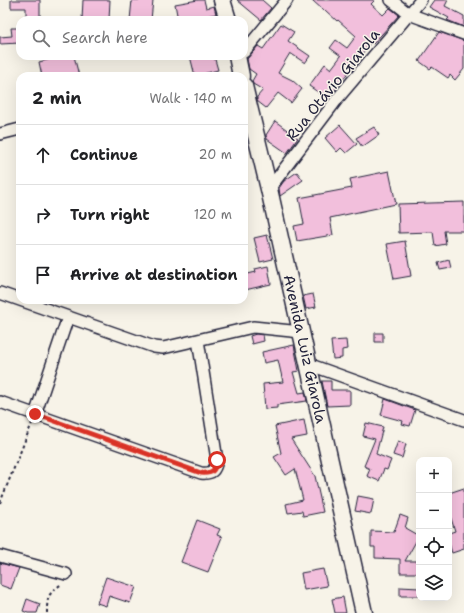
<!DOCTYPE html>
<html lang="en">
<head>
<meta charset="utf-8">
<style>
  :root { --surface:#fff; --page:#f2f2f2; --text:#202124; --muted:#757577; --line:#e0e0e0 }
  body { margin:0; font-family:"Shantell Sans",sans-serif; background:var(--page); color:var(--text) }
  .controls { position:absolute; right:12px; bottom:12px; display:grid; overflow:hidden; border-radius:8px; box-shadow:0 4px 16px #0002 }
  .controls button { width:36px; height:36px; display:grid; place-items:center; padding:0; border:0; border-bottom:1px solid var(--line); background:var(--surface); color:var(--text); font:20px sans-serif }
  .stop { position:absolute; width:12px; height:12px; margin:-9px; border:3px solid #d93025; border-radius:50%; background:#fff }
  .stop.end { background:#d93025; border-color:#fff; box-shadow:0 1px 4px #0008 }
  .list { margin:0; padding:0; list-style:none }
  h2 { display:flex; justify-content:space-between; align-items:center; height:52px; margin:0; padding:0 16px; font-size:17px }
  h2 small { font-size:13px; font-weight:400; color:var(--muted) }
  .list li { display:grid; grid-template-columns:26px 1fr auto; gap:12px; align-items:center; box-sizing:border-box; height:60px; padding:0 16px; border-top:1px solid var(--line) }
  .list b { display:block; font-size:15px; white-space:nowrap }
  .list em { font-size:13px; font-style:normal; color:var(--muted) }
  .icon { flex:none; width:22px; height:22px; fill:none; stroke:currentColor; stroke-width:2; stroke-linecap:round; stroke-linejoin:round }
  .map { position:relative; flex:none; width:464px; height:613px; overflow:hidden }
  .search { position:absolute; background:var(--surface); box-shadow:0 4px 16px #0002; left:16px; top:16px; width:232px; height:44px; display:flex; align-items:center; gap:10px; box-sizing:border-box; padding:0 14px; border-radius:12px; color:var(--muted); font-size:15px }
  .panel { position:absolute; background:var(--surface); box-shadow:0 4px 16px #0002; left:16px; top:72px; width:232px; height:232px; border-radius:12px }
  .map>svg:first-child { display:block }
  .building { fill:#f2bfdc; stroke:#22223b }
  .lines { fill:none; stroke-linecap:round; stroke-linejoin:round }
  .street-casing { stroke:#22223b; stroke-width:14 }
  .secondary-casing { stroke:#22223b; stroke-width:19 }
  .path { stroke:#22223b; stroke-width:2; stroke-dasharray:3 3; stroke-linecap:butt }
  .street { stroke:#f7f3e8; stroke-width:11 }
  .secondary { stroke:#f7f3e8; stroke-width:16 }
  .route { stroke:#d93025; stroke-width:5 }
  .labels { text-anchor:middle; dominant-baseline:central; stroke-width:3; stroke-linejoin:round; paint-order:stroke }
  .street-label { font-size:15px; fill:#22223b; stroke:#f7f3e8 }
</style>
</head>
<body>
<div class="map">
<svg width="464" height="613" viewBox="0 0 464 613">
  <rect width="100%" height="100%" fill="#f7f3e8"/>
  <filter id="ink" filterUnits="userSpaceOnUse"><feTurbulence type="fractalNoise" baseFrequency=".025" numOctaves="2"/><feDisplacementMap in="SourceGraphic" scale="8" xChannelSelector="R" yChannelSelector="G"/><feConvolveMatrix kernelMatrix="1 2 1 2 8 2 1 2 1" color-interpolation-filters="sRGB"/></filter>
  <g filter="url(#ink)">
    <!-- building -->
    <path class="building" d="M11,0H40V20H26V8H11Z
      M83,0H110L109,20H82Z
      M132,0H153L151,20H130Z
      M198,0H204L206,8L214,6L216,14L186,20H178L175,4Z
      M237,0H262L271,8L261,20Z
      M312,0H375L371,4L383,15L390,8L399,15L373,44L371,42L328,99L309,86L325,64L331,69L341,56L330,48L336,40L347,48L356,36L338,20L337,21L325,10L324,11Z
      M434,0H448L445,6L464,16V27L447,20L449,18L429,7Z
      M281,24L294,32L288,41L310,56L305,63L290,53L278,73L292,80L302,89L291,103L278,93L266,108L257,101V97L263,90L253,84L252,81L256,74L249,69L247,59L258,46L263,49Z
      M11,28H20V43L0,44V37L12,36Z
      M439,32L464,41V69L455,80L450,75L448,78L432,67L430,69L419,61Z
      M59,56H74L79,76H42L39,62L59,57Z
      M190,56H214L218,70L195,76Z
      M275,121L298,138L287,153L267,139L266,135Z
      M340,125L357,144L346,153L341,148L337,152L325,138Z
      M374,127L379,135L362,147L356,138Z
      M389,171L396,204L330,218L333,235L297,241L294,226L304,224L299,198L352,188L350,179Z
      M297,172L303,180L280,196L279,188L284,181Z
      M464,202V231H444L446,244L435,246L433,232L399,233L398,204Z
      M267,235L273,259L260,262L254,238Z
      M405,241L411,276L394,279L387,244Z
      M449,260L451,268L440,270L438,263Z
      M268,266L271,284L245,290L244,275L256,272L255,269Z
      M313,294L316,307L306,309L303,296Z
      M375,333H383V342H375Z
      M256,334L263,335L264,341L252,344L250,336Z
      M346,340L347,349L342,350V358L333,359L331,341Z
      M294,345L299,371L293,372L299,393L305,392L307,401L277,405V408L265,409L263,384L283,382L278,360L264,363L262,352Z
      M322,381H331V390H350V405L327,406Z
      M385,399L415,410L410,426L402,424L403,421L381,415Z
      M304,420L307,436L291,439L315,476L323,512L303,516L302,511L288,513L286,504L303,500L295,469L286,475L274,457L281,453L275,426Z
      M366,423L383,427L376,454L391,460L387,470L384,469L379,481L367,476L370,469L364,466L375,439L363,436Z
      M398,441L406,444L402,458L393,455Z
      M464,488V549L452,553L449,543V533L455,531L449,512V493Z
      M358,496L374,499L371,514L355,511Z
      M400,515L408,518L405,528L419,536L405,561H419V573H400V559L375,558V547H371V531L394,532Z
      M197,520L220,529L217,535L222,537L208,572L181,562Z
      M0,563L19,568L11,589L0,585Z
      M323,569L327,586L304,590L301,573Z
      M106,577L136,587L130,603L109,596L106,606L97,603Z
      M400,587L419,588V596H400Z
      M343,597L346,613H335L332,599Z
      M27,599L40,604L37,613H28L23,611Z"/>
    <g class="lines">
      <defs>
        <path id="street" d="M391,0L409,14L464,34
          M244,52L287,0
          M0,134L20,129
          M269,189L338,98L421,0
          M0,293L154,347L163,348L253,327L301,332
          M308,364L464,420
          M0,402L201,473C212,474 215,471 217,460L198,340
          M35,415L68,317
          M0,556L66,574"/>
        <g id="secondary">
          <path d="M222,0L228,20"/>
          <path d="M237,56L241,76"/>
          <path id="s1" d="M244,86L269,189L364,613"/>
        </g>
      </defs>
      <!-- street casing -->
      <use href="#street" class="street-casing"/>
      <!-- secondary casing -->
      <use href="#secondary" class="secondary-casing"/>
      <!-- path -->
      <path class="path" d="M0,503L32,423
        M47,613C47,597 48,593 62,584"/>
      <!-- street -->
      <use href="#street" class="street"/>
      <!-- secondary -->
      <use href="#secondary" class="secondary"/>
    </g>
  </g>
  <g class="lines" filter="url(#ink)">
    <!-- route -->
    <path class="route" d="M35,414L201,473C212,474 215,471 217,460"/>
  </g>
  <g class="labels">
    <!-- street labels -->
    <g class="street-label">
      <text transform="translate(333 85) rotate(-51)">Rua Otávio Giarola</text>
      <text stroke="none"><textPath href="#s1" startOffset="270">Avenida Luiz Giarola</textPath></text>
    </g>
  </g>
</svg>
<div class="controls">
<button>+</button>
<button>−</button>
<button><svg class="icon" aria-label="locate" viewBox="0 0 24 24"><circle cx="12" cy="12" r="6"/><path d="M12 2v4M12 18v4M2 12h4M18 12h4"/></svg></button>
<button><svg class="icon" aria-label="layers" viewBox="0 0 24 24"><path d="M12 4l9 5-9 5-9-5zM3 14l9 5 9-5"/></svg></button>
</div>
<div class="stop" style="left:217px;top:460px"></div>
<div class="stop end" style="left:35px;top:414px"></div>
<div class="search"><svg class="icon" aria-label="search" viewBox="0 0 24 24"><circle cx="10" cy="10" r="6"/><path d="M15 15l6 6"/></svg>Search here</div>
<section class="panel">
<h2>2 min<small>Walk · 140 m</small></h2>
<ul class="list">
<li><svg class="icon" aria-label="ahead" viewBox="0 0 24 24"><path d="M12 20V5M6 11l6-6 6 6"/></svg><div><b>Continue</b></div><em>20 m</em></li>
<li><svg class="icon" aria-label="right" viewBox="0 0 24 24"><path d="M7 20v-9h11M14 6l5 5-5 5"/></svg><div><b>Turn right</b></div><em>120 m</em></li>
<li><svg class="icon" aria-label="arrive" viewBox="0 0 24 24"><path d="M6 21V4h12l-3 4 3 4H6"/></svg><div><b>Arrive at destination</b></div></li>
</ul>
</section>
</div>
</body>
</html>
